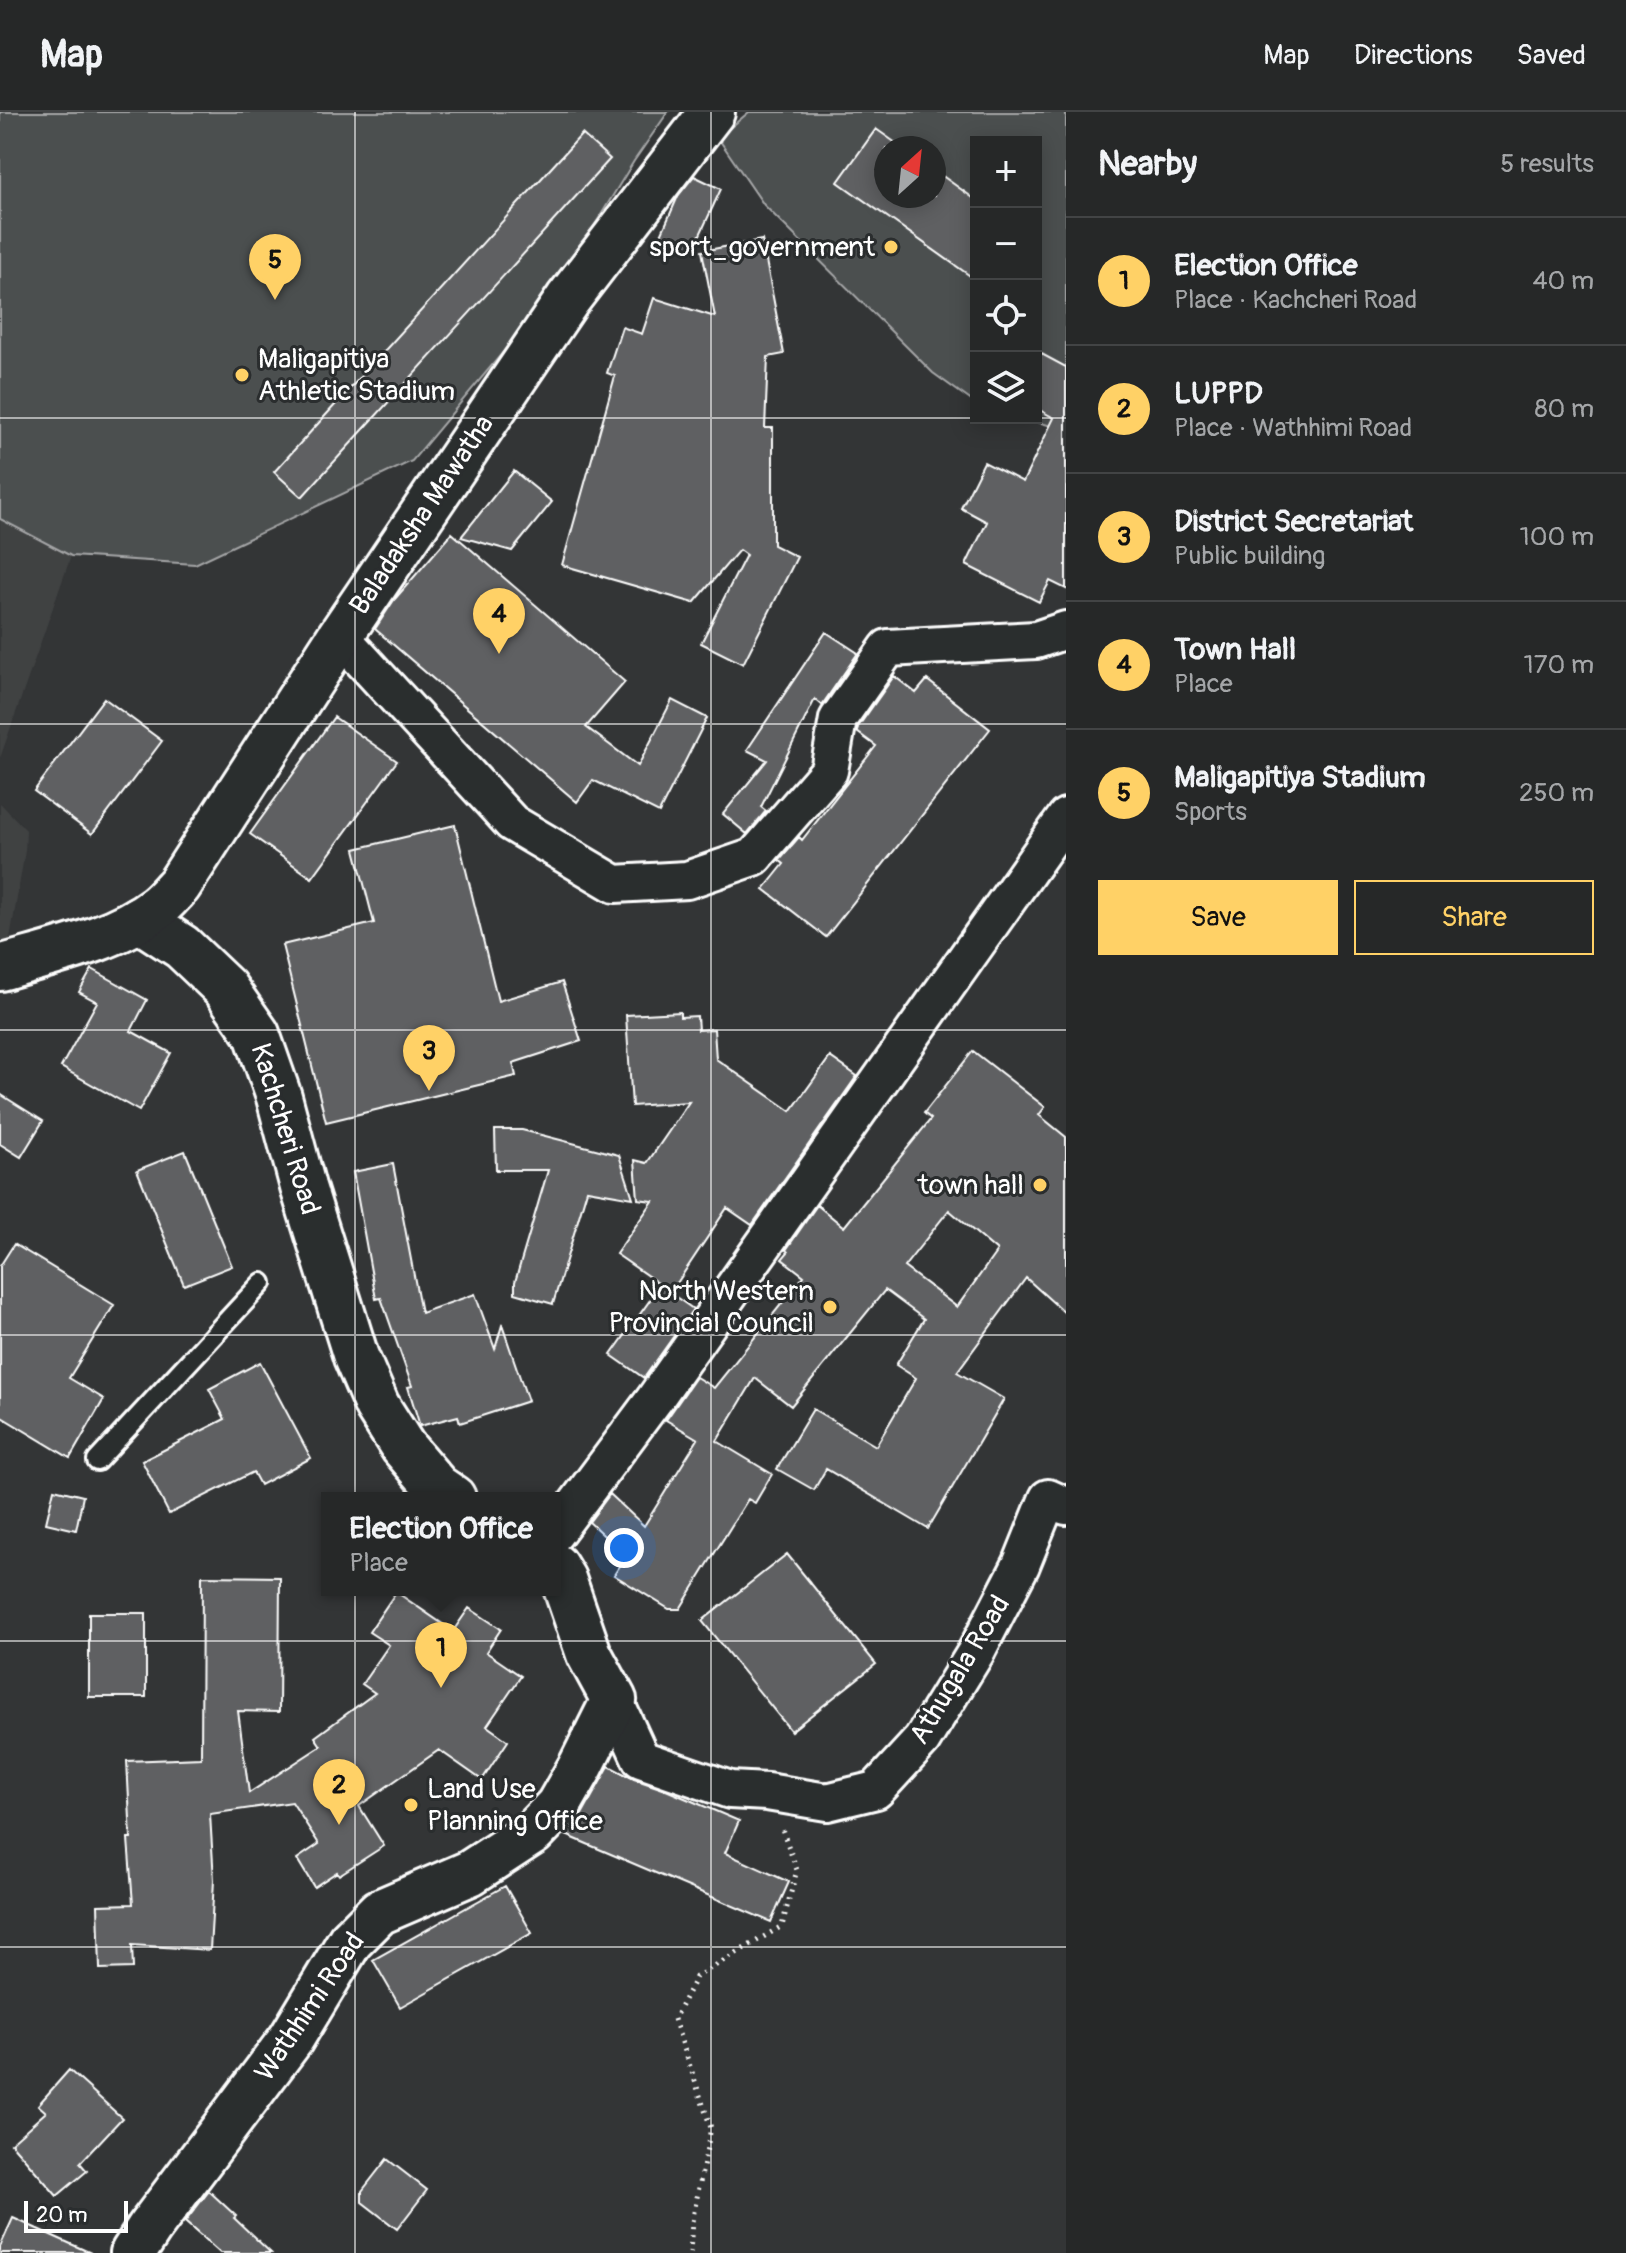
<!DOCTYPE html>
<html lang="en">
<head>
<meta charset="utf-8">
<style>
  :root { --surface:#262828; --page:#2e3030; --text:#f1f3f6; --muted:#a4a6a8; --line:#424445; --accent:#ffd166 }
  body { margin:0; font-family:Pangolin,sans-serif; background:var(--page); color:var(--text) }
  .controls { position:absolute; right:24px; top:24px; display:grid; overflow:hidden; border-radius:0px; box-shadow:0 4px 20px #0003 }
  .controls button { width:72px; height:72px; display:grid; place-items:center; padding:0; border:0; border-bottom:2px solid var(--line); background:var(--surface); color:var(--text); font:40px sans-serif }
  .compass { position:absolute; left:874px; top:24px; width:72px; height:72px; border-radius:50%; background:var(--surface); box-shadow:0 4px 20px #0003; rotate:27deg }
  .scale { position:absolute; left:24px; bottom:20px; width:104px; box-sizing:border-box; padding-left:8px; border:4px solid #fff; border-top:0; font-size:22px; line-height:28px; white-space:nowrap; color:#fff; -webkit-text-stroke:6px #2a2d2e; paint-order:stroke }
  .you { position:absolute; left:624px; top:1436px; width:28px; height:28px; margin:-20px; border:6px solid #fff; border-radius:50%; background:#1a73e8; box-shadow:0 0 0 12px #1a73e833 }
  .badge { display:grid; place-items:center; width:52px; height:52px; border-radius:50%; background:var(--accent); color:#111; font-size:26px; font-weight:700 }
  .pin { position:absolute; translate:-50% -66px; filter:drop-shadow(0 2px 4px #0008) }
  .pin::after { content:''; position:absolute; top:42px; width:28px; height:24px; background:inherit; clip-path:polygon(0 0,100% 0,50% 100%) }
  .popup { position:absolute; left:321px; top:1380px; width:240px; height:104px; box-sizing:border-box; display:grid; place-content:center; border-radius:0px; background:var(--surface); filter:drop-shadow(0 2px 6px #0005); font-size:26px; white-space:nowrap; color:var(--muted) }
  .popup b { font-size:30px; color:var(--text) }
  .popup::after { content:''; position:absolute; left:50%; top:100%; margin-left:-16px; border:16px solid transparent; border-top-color:var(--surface) }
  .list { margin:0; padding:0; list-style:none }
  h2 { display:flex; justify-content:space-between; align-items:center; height:104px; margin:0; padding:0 32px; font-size:34px }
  h2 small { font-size:26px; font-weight:400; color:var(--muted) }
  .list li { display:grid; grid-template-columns:52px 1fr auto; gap:24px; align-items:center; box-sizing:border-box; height:128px; padding:0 32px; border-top:2px solid var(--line) }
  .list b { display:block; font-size:30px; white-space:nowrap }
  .list p { margin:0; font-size:26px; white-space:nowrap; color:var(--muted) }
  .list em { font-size:26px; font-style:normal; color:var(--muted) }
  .actions { display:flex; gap:16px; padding:24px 32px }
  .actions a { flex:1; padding:18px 0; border:2px solid var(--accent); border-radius:0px; text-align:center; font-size:28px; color:var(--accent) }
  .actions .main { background:var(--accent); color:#111 }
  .icon { flex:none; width:44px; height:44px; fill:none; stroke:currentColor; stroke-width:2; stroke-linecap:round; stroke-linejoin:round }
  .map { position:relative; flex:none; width:1066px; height:2141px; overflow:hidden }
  header { display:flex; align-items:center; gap:48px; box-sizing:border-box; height:112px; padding:0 40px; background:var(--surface); border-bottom:2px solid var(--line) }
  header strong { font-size:38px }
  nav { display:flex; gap:44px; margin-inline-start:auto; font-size:28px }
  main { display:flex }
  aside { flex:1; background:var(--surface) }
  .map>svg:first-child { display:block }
  .built { fill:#404243 }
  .grass { fill:#4c4f50; stroke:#a6a7a8; stroke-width:2; fill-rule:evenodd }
  .building { fill:#5f6162; stroke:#fff; stroke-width:2; fill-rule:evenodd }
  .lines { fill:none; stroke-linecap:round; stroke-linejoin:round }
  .service-casing { stroke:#fff; stroke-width:24 }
  .minor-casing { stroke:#fff; stroke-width:42 }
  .tertiary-casing { stroke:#fff; stroke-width:50 }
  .secondary-casing { stroke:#fff; stroke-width:50 }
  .path { stroke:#fff; stroke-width:5; stroke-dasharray:2 6; stroke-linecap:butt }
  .service { stroke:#2a2d2e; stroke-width:18 }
  .minor { stroke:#2a2d2e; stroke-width:36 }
  .tertiary { stroke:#2a2d2e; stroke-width:44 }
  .secondary { stroke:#2a2d2e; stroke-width:44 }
  .grid { fill:none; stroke:#fff; stroke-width:2; stroke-opacity:0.55 }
  .poi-dot { fill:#ffd166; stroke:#2a2d2e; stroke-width:3 }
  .labels { text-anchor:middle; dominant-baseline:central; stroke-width:6; stroke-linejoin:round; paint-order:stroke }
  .poi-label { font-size:28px; fill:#fff; stroke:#2a2d2e; text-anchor:end }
  .street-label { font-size:28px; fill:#fff; stroke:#2a2d2e }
</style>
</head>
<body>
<header>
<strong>Map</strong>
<nav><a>Map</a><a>Directions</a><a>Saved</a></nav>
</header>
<main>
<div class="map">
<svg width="1066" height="2141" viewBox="0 0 1066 2141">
  <rect width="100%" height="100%" fill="#333536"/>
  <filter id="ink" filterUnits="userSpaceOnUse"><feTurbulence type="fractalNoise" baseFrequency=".0125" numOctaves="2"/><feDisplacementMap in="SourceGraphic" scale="16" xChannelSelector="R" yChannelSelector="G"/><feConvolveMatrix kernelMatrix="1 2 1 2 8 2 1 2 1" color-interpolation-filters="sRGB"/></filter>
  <g filter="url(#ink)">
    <!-- built -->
    <path class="built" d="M0,407L71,444L0,646Z
      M0,691L26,718L25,739L8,838L0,840Z"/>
    <!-- grass -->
    <path class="grass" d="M0,0H668L634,49L555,178L412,349L195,452L71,444L0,407Z
      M749,0H1066V318L1023,306H1036V30H976V292L933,261L764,93L718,26ZM886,36H934V84H886Z"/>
    <!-- building -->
    <path class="building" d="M876,17L903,36H886V84H934V58L976,88V168L838,70Z
      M582,22L610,47L302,385L274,360Z
      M694,64L721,77L693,138L661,123L678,84Z
      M762,128L784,242L768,245L765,316H773V433L797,445L743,552L701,531L746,443L739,438L694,491L562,453L615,264L607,261L622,215L642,222L654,186L715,205L702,139Z
      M1036,239L1066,255V477L1050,469L1039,490L966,453L987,410L961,396L984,350L1023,370L1054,306L1036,296Z
      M514,359L552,390L512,439L461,425Z
      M452,421L625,570L586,615L638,654L672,588L707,606L659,701L593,668L577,690L375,517L394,488Z
      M826,520L858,541L822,593L815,587L761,695L766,699L747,722L723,702L767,648L747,638Z
      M894,564L916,581L927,568L990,617L826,825L764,777L784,752L779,748L799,725L802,728L876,634L857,620L858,615Z
      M104,586L162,629L92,722L34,679Z
      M334,605L397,649L312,766L250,722Z
      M455,713L498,889L562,870L581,929L513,951L516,964L326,1010L282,833L374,811L355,737Z
      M92,857L147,888L131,919L171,941L139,999L61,955L97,890L79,880Z
      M680,900V905L697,904L698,918L714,917L716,947L791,999L830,945L857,964L752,1113L727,1096L671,1180L616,1142L653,1089L638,1087L635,1048L647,1051L689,990L632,994L626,903Z
      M973,939L1045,995L1039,1003L1066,1025V1202L1026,1166L957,1260L1004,1287L928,1417L826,1357L814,1378L777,1357L813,1297L876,1334L916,1266L896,1253L924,1207L885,1178L791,1294L755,1266L717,1329L772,1362L755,1391L748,1387L680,1497H669L614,1463L626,1444L589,1410L610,1382L644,1414L698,1327L666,1308L696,1265L714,1276L804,1164L782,1147L788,1140L786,1138L817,1093L844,1115L931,1007L924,1001ZM949,1098L997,1139L957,1195L904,1155Z
      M0,982L43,1009L21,1045L0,1032Z
      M495,1018H522L619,1043L633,1086L587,1078L553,1192L515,1181V1170L548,1058H496Z
      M185,1039L232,1154L184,1173L137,1058Z
      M393,1052L421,1201L475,1182L495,1237L502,1213L528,1289L460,1311L458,1304L420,1314L408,1275L412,1274L381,1186L376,1187L353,1060Z
      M14,1132L114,1193L69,1266L104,1287L70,1346L0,1304V1154Z
      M660,1174L693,1197L644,1266L611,1243Z
      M260,1250L311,1346L260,1373L253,1360L169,1402L142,1349L225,1307L209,1277Z
      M54,1377L83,1384L76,1418L46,1411Z
      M787,1442L876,1552L791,1619L702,1509Z
      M202,1464L280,1465L279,1600L238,1599L249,1681L321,1634L315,1625L375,1581L362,1572L389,1533L369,1520L396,1480L453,1519L469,1496L501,1517L486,1540L521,1564L487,1614L508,1629L482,1668L439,1638L359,1694L384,1734L339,1763L337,1760L314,1775L297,1747L319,1732L292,1690L210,1702L214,1768L210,1838L132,1833L133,1856L100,1857L98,1793L133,1792L128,1727H131L127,1649L201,1646Z
      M89,1501H146V1585H89Z
      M609,1654L634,1667L666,1678L739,1709L725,1741L789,1770L771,1810L566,1723L580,1706Z
      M505,1774L532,1821L400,1895L373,1848Z
      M69,1958L122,2006L80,2051L87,2059L57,2084L11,2031L46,2000L38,1993Z
      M387,2047L427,2078L397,2117L362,2090V2079Z
      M209,2079L236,2104L234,2106L271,2141H220L185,2110Z
      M13,2106L91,2141H0V2135Z"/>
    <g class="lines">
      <defs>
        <path id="service" d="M97,1349L262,1171"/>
        <path id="minor" d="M340,524L512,711L615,772L687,768L754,745L829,659L838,607L888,536L1036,528L1066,518
          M555,1421L654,1288L1066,705
          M614,1588L641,1647L730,1678L767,1680L827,1690L876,1678L922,1628L976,1540L1021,1453L1048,1386L1066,1394"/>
        <path id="tertiary" d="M139,807L182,835L225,876L257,922L279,985L303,1075L356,1245L377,1294L403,1335L437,1375L453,1386
          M133,2141L150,2115L291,1927L350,1829L379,1800L470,1761L533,1720L558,1694L581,1654L614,1588L589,1542L563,1467L555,1454"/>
        <path id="secondary" d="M0,856C51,841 114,828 157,795C165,789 172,780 179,773L340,524L568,187L712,0"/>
      </defs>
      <!-- service casing -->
      <use href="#service" class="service-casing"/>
      <!-- minor casing -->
      <use href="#minor" class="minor-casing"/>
      <!-- tertiary casing -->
      <use href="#tertiary" class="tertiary-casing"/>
      <!-- secondary casing -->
      <use href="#secondary" class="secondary-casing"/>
      <!-- path -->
      <path class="path" d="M690,2141L692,2110L711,2016L674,1907L696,1865L782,1814L797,1758L782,1717"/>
      <!-- service -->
      <use href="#service" class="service"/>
      <!-- minor -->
      <use href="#minor" class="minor"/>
      <!-- tertiary -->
      <use href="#tertiary" class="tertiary"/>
      <!-- secondary -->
      <use href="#secondary" class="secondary"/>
    </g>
  </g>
  <!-- grid -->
  <path class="grid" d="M355,0V2141M711,0V2141M0,306H976M1036,306H1066M0,612H1066M0,918H1066M0,1223H1066M0,1529H1066M0,1835H1066"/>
  <!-- markers -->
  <g class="poi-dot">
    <circle cx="891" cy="135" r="8"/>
    <circle cx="242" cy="263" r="8"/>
    <circle cx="1040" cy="1073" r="8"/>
    <circle cx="830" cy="1195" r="8"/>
    <circle cx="411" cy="1693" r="8"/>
  </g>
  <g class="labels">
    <!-- poi labels -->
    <g class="poi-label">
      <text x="875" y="135">sport_government</text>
      <text x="258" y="247" text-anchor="start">Maligapitiya<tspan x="258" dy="32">Athletic Stadium</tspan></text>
      <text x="1024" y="1073">town hall</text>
      <text x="814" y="1179">North Western<tspan x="814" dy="32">Provincial Council</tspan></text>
      <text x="427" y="1677" text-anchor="start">Land Use<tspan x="427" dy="32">Planning Office</tspan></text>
    </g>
    <!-- street labels -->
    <g class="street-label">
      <text transform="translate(422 403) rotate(-56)">Baladaksha Mawatha</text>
      <text transform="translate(285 1017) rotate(73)">Kachcheri Road</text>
      <text transform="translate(960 1558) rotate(-59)">Athugala Road</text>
      <text transform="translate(310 1895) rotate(-56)">Wathhimi Road</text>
    </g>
  </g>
</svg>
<div class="controls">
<button>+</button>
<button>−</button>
<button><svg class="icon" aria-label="locate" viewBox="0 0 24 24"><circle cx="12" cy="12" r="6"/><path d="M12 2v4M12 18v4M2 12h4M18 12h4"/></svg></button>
<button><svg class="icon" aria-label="layers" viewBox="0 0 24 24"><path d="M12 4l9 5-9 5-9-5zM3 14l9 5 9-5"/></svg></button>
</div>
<svg class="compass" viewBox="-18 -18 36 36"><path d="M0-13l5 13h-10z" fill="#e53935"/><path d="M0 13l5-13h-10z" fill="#a4a6a8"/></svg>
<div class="scale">20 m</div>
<div class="you"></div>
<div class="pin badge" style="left:441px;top:1576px">1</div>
<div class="popup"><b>Election Office</b>Place</div>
<div class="pin badge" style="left:339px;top:1713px">2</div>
<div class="pin badge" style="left:429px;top:979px">3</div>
<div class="pin badge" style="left:499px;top:542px">4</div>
<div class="pin badge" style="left:275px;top:188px">5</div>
</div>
<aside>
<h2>Nearby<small>5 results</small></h2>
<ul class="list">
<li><span class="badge">1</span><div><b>Election Office</b><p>Place · Kachcheri Road</p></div><em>40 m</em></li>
<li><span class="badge">2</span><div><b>LUPPD</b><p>Place · Wathhimi Road</p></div><em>80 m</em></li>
<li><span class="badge">3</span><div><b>District Secretariat</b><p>Public building</p></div><em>100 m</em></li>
<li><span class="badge">4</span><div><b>Town Hall</b><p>Place</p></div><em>170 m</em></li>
<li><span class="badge">5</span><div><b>Maligapitiya Stadium</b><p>Sports</p></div><em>250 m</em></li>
</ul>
<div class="actions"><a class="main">Save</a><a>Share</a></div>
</aside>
</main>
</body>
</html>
